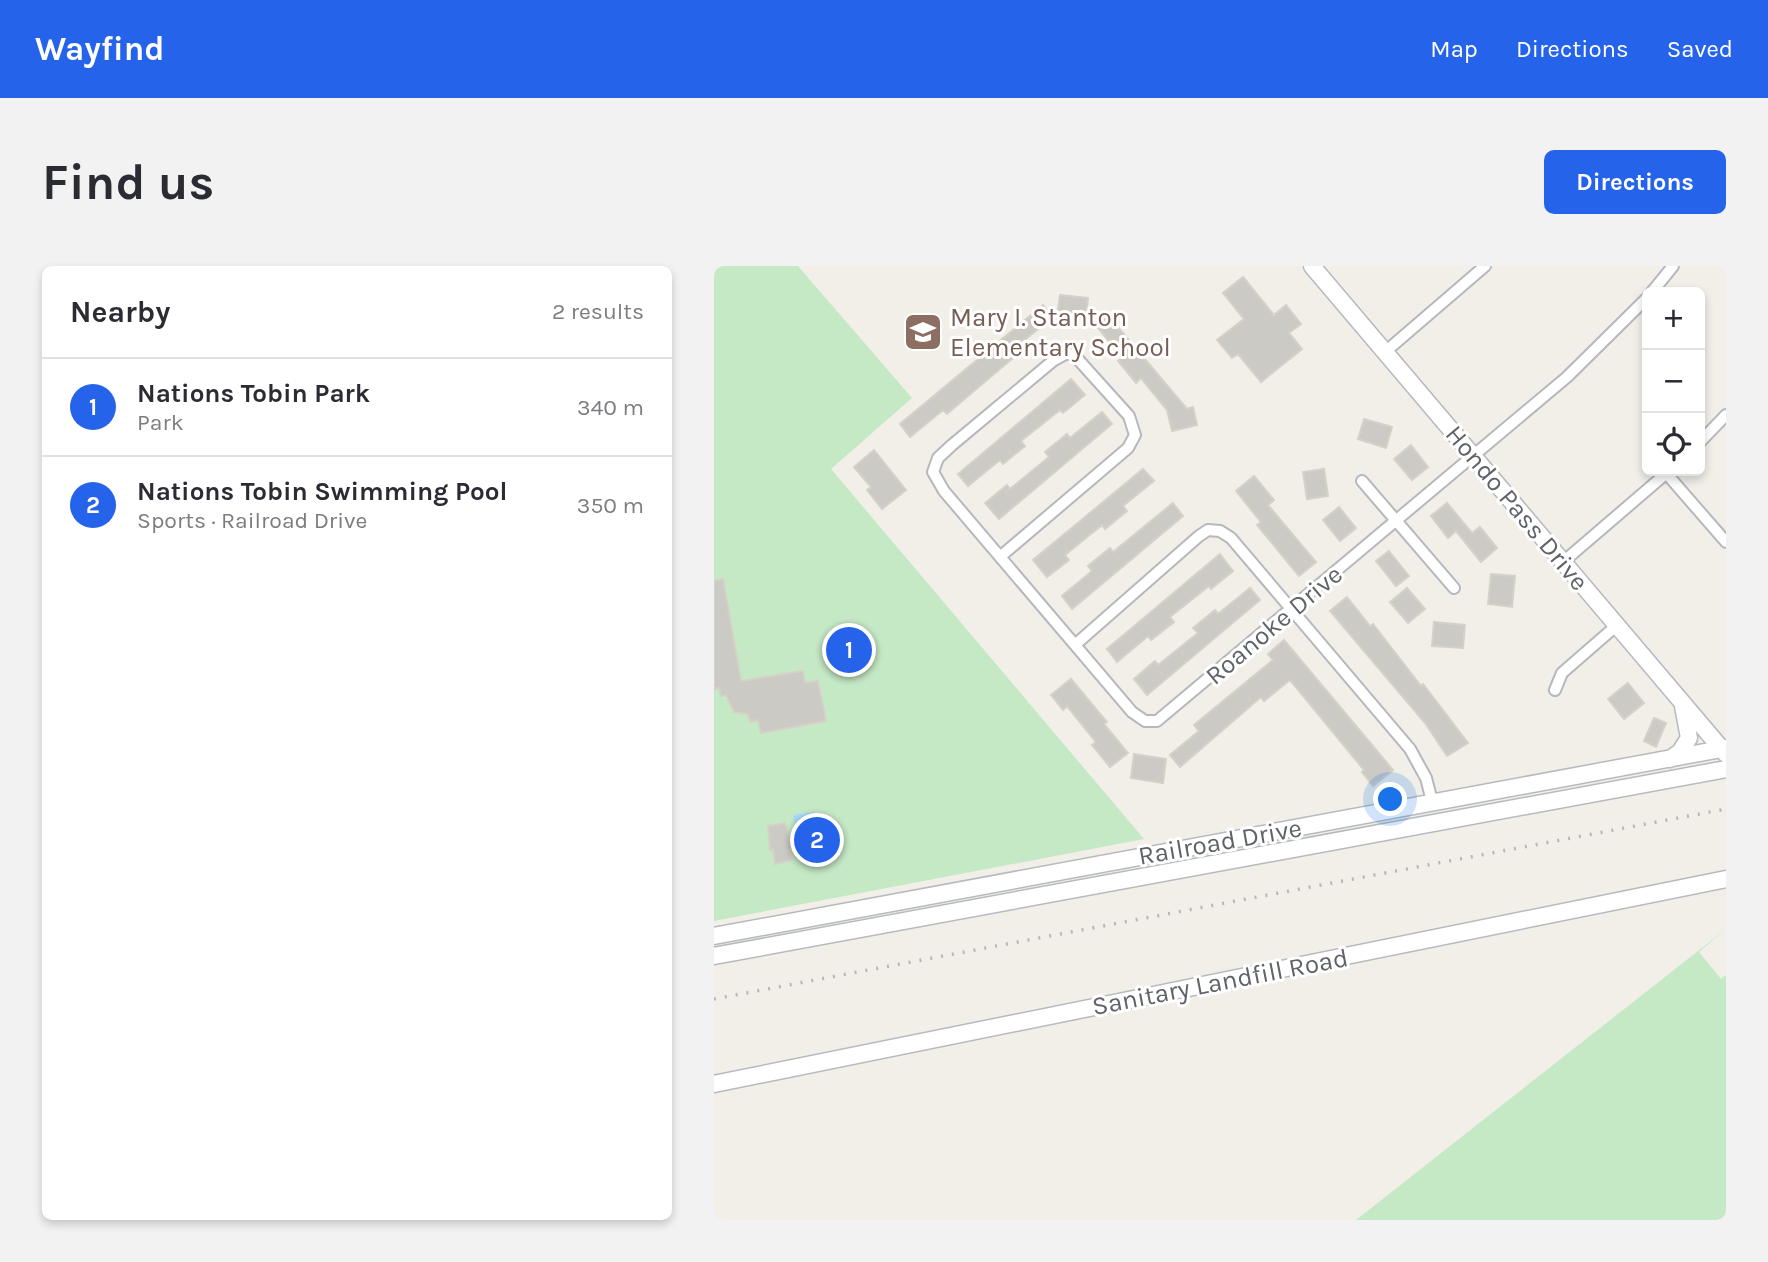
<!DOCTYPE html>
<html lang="en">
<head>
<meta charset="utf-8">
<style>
  :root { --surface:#fff; --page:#f2f2f3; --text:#2b2b33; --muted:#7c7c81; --line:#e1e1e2; --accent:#2563eb }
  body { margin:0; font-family:Karla,sans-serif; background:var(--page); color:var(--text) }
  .controls { position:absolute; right:21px; top:21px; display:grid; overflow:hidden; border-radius:10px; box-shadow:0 4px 10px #0003 }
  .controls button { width:63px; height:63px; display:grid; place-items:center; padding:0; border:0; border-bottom:2px solid var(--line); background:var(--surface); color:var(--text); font:35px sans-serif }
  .you { position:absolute; left:677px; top:534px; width:24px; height:24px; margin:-18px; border:5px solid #fff; border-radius:50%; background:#1a73e8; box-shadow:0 0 0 10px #1a73e833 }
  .badge { display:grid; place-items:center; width:46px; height:46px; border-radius:50%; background:var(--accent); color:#fff; font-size:23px; font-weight:700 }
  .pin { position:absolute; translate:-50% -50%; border:4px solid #fff; box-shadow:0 2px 7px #0006 }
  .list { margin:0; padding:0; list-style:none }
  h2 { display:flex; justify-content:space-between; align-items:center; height:91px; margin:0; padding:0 28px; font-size:30px }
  h2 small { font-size:23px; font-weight:400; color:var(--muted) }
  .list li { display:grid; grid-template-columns:46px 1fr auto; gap:21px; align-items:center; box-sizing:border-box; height:98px; padding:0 28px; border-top:2px solid var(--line) }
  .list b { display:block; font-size:26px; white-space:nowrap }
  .list p { margin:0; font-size:23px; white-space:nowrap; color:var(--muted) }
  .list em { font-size:23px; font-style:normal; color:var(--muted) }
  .icon { flex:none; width:38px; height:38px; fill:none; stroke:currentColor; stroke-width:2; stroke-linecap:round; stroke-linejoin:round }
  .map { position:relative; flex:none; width:1012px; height:954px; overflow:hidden; border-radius:10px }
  header { display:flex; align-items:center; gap:42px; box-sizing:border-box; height:98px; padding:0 35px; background:var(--accent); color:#fff }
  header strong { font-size:33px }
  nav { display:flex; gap:38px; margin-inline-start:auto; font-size:24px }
  .intro { display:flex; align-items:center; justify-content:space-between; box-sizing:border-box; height:168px; padding:0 42px }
  h1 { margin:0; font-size:49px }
  .button { padding:18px 32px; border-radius:10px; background:var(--accent); color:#fff; font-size:24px; font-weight:700 }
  main { display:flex; gap:42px; padding:0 42px }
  aside { flex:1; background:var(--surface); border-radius:10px; box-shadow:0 4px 10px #0003 }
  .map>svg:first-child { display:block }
  .green { fill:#c5e8c5 }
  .water { fill:#aadaff }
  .building { fill:#cccac5; stroke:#d6d1c6; stroke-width:2 }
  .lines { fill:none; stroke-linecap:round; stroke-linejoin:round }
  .street-casing { stroke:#b5b8bc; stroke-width:14 }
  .secondary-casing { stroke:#b6babf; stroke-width:19 }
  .street { stroke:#fff; stroke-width:10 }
  .secondary { stroke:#fff; stroke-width:16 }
  .rail { stroke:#b6b7b8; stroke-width:3.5; stroke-dasharray:2 9; stroke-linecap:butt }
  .labels { text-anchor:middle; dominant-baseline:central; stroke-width:6; stroke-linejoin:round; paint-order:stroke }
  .education-label { font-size:26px; fill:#785e54; stroke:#fff; text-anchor:start }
  .street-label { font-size:26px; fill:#5f6368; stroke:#fff }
</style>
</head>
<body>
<header>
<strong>Wayfind</strong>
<nav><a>Map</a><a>Directions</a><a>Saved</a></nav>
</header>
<div class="intro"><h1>Find us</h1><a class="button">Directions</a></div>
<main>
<aside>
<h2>Nearby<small>2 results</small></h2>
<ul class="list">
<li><span class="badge">1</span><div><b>Nations Tobin Park</b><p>Park</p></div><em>340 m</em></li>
<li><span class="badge">2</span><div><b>Nations Tobin Swimming Pool</b><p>Sports · Railroad Drive</p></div><em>350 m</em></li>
</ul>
</aside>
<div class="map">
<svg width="1012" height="954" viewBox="0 0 1012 954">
  <rect width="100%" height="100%" fill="#f1efe8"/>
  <!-- green -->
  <path class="green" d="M0,0H84L198,132L117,203L430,573L0,655Z
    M1012,663L985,686L1007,713L1012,709V954H642Z"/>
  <!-- water -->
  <path class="water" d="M100,546L104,566L120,563L124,583L87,590L79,549Z"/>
  <!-- building -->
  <path class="building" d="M529,11L560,49L572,39L587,58L575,67L588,83L547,116L524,88L518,92L503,74L530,53L509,27Z
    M346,29L374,32L372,53L343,50Z
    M329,39L339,51L308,76L312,81L233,148L229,144L196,171L186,158Z
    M392,47L473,143L479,141L483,159L458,165L453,144L427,112L422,117L404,95L408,92L380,57Z
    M357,113L371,129L349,147L346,144L307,175L311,180L289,198L286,194L254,220L244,208Z
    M388,146L398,158L285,253L271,237L293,219L296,223L335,191L331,186L353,168L356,172Z
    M650,153L678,161L672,182L644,173Z
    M697,179L714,201L698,214L680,193Z
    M160,184L192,224L168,243L153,224L157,221L140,201Z
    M429,203L440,215L409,240L413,245L391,263L388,259L351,289L355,294L333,311L319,294Z
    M610,203L614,230L593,233L589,206Z
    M540,210L560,234L554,239L602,296L585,310L543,259L547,256L522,225Z
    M459,237L469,250L358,343L348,330L378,305L374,300L396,282L399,286Z
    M733,237L758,267L766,261L783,282L767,296L742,265L734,272L717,250Z
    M625,241L642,262L626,275L609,254Z
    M675,285L695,310L682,320L662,295Z
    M506,288L519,305L497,323L495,320L456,351L460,356L437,374L434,370L403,396L393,383Z
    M777,308L801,310L798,341L774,338Z
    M9,313L27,415L89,405L91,417L104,415L112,455L47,467L44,454L36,456L34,448L20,446L12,429L7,430L5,422L0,423V315Z
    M536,322L546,334L433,429L420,413L441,395L444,399L484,367L479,362L501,344L504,348Z
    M693,322L711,343L694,357L676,336Z
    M633,331L656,360L659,358L707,420L709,418L754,477L733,490L711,457L616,345Z
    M720,356L751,359L749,382L718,380Z
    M570,374L679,504L659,520L648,506L650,504L576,414L550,435L547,431L466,501L456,489L485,465L480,459L559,394L554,388Z
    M357,413L393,456L390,458L414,487L396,501L378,479L382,476L353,440L349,444L337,429Z
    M914,417L930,437L910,453L894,433Z
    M940,452L952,457L942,481L930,475Z
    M420,488L452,493L449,517L417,512Z
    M71,557L78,582L76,583L78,594L61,598L59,583L56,584L54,560Z"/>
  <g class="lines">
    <defs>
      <path id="street" d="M938,26L959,0
        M671,86L771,0
        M986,176L1012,149
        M952,207L1012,276
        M648,215L740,322
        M287,290L414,182L421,169L415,150L361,90L353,87L340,94L238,179L224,192L219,206L230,225L418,446L431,455H443L853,111L933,32
        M849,296L955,205
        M362,378L485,270L494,264L506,265L517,272L696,483L712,512L718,535
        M841,424L848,407L902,360"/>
      <path id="secondary" d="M598,0L1012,488
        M956,493L966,486L975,472L969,440
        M0,670L1012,482
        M0,690L1012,503
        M0,818L1012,613"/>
    </defs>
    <!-- street casing -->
    <use href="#street" class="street-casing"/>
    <!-- secondary casing -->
    <use href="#secondary" class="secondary-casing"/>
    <!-- street -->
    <use href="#street" class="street"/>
    <!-- secondary -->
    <use href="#secondary" class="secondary"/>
    <!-- rail -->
    <path class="rail" d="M0,733L1012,543"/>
  </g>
  <!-- icons -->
  <defs>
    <symbol id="school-square" viewBox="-11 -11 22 22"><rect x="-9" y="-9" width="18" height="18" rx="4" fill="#8d6e63" stroke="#fff"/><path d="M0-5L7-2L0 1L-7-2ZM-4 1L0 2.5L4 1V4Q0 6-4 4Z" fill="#fff"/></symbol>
  </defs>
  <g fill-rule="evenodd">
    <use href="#school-square" x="187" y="44" width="44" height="44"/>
  </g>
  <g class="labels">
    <!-- education labels -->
    <g class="education-label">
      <text x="236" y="51">Mary I. Stanton<tspan x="236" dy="30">Elementary School</tspan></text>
    </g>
    <!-- street labels -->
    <g class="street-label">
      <text transform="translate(803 242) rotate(50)">Hondo Pass Drive</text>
      <text transform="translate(560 359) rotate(-40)">Roanoke Drive</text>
      <text transform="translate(506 576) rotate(-10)">Railroad Drive</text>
      <text transform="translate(506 716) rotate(-11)">Sanitary Landfill Road</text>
    </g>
  </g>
</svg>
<div class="controls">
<button>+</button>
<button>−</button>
<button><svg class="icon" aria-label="locate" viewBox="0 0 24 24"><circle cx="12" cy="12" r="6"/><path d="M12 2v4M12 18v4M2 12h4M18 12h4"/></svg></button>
</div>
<div class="you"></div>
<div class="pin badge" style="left:135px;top:384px">1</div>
<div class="pin badge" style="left:103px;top:574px">2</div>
</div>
</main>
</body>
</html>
